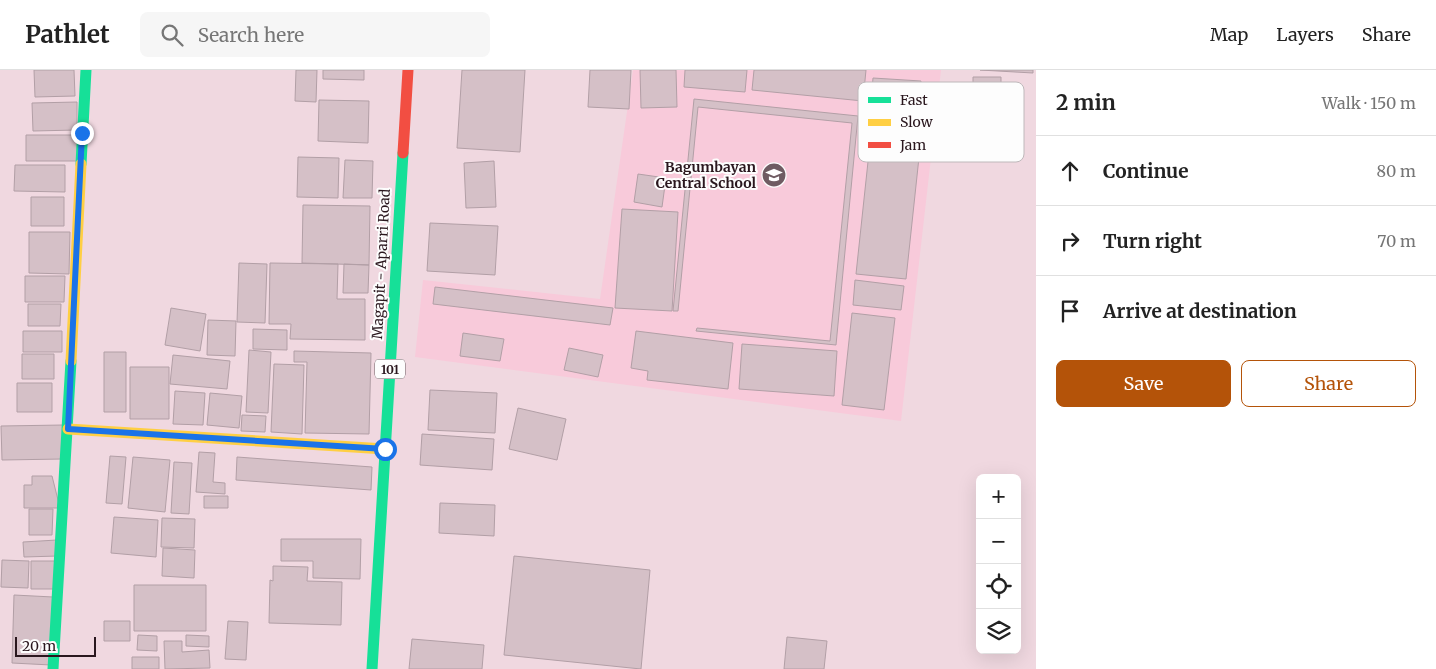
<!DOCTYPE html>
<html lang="en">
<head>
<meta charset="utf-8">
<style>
  :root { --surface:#fff; --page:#f6f6f6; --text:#222; --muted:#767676; --line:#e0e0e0; --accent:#b45309 }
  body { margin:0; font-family:Merriweather,serif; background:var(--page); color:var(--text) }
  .controls { position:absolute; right:15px; bottom:15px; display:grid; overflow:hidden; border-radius:8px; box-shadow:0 5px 20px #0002 }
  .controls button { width:45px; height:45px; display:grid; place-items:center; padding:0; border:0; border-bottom:1px solid var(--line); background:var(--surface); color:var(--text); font:25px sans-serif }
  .scale { position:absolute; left:15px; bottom:12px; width:81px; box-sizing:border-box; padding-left:5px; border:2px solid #2a171e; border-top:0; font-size:14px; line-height:18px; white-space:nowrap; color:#2a171e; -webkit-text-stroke:4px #fdfdfd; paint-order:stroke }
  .stop { position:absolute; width:15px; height:15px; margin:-11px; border:4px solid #1a73e8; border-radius:50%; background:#fff }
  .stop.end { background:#1a73e8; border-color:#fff; box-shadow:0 1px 5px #0008 }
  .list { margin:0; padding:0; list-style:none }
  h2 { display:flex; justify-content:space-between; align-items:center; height:65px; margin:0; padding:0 20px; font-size:21px }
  h2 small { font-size:16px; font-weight:400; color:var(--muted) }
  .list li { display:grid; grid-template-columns:32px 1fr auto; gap:15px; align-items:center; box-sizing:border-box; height:70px; padding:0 20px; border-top:1px solid var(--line) }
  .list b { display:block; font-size:19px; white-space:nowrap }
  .list em { font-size:16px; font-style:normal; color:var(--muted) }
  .actions { display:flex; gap:10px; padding:15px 20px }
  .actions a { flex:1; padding:11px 0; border:1px solid var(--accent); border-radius:8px; text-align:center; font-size:18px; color:var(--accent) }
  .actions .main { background:var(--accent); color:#fff }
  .icon { flex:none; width:28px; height:28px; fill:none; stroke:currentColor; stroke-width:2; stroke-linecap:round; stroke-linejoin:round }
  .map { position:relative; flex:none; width:1036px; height:599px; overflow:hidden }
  header { display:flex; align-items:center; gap:30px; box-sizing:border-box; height:70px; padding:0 25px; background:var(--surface); border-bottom:1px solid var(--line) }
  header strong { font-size:24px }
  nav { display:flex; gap:28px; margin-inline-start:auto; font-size:18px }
  .search { width:350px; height:45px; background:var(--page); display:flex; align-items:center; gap:12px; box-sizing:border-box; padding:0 18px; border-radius:8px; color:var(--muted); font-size:19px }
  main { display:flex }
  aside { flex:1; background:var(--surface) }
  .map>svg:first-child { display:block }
  .built { fill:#f8cada }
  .building { fill:#d5c0c7; stroke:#b29fa6 }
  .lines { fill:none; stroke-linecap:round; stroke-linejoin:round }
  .fast { stroke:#16e098; stroke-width:11 }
  .slow { stroke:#ffcf43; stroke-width:11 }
  .jam { stroke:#f24e42; stroke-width:11 }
  .route { stroke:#1a73e8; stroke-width:6 }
  .labels { text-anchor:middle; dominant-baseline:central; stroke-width:4; stroke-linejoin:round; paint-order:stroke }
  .shield { fill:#fdfdfd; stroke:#695c61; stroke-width:1 }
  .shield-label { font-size:12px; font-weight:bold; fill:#2a171e }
  .poi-label { font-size:14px; font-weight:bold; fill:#2a171e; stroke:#fdfdfd; text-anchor:end }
  .street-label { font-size:14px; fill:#2a171e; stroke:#fdfdfd }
  .key { fill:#fdfdfd; stroke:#beb8ba; stroke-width:1 }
  .key-label { font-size:14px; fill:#2a171e }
</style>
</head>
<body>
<header>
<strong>Pathlet</strong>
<div class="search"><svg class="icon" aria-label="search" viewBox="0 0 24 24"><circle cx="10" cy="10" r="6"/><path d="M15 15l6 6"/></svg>Search here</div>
<nav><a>Map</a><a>Layers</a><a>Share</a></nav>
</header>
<main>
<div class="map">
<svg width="1036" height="599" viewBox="0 0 1036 599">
  <rect width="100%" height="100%" fill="#f0d8e0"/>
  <!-- built -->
  <path class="built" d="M633,0H941L901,351L415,287L423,210L600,229Z"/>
  <!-- building -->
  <path class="building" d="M34,0H74L75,26L35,27Z
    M296,0H317L316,32L295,31Z
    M323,0H364V10L323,9Z
    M462,0H525L520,82L457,78Z
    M590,0H631L629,39L588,37Z
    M640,0H676L677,37L641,38Z
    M685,0H747L745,22L684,17Z
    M754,0H866L863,31L752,20Z
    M980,0H1033V3Z
    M973,7H1001V43H973Z
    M873,8L921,11L919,36L871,32Z
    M694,29L858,46L836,275L696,261L697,258L830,271L852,53L698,37L678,241H673Z
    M319,30L369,31L368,73L318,71Z
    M77,32V60L33,61L32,33Z
    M26,65H80V91H26Z
    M870,73L920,78L906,209L856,204Z
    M298,87L339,88L338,128L297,127Z
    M345,90L373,91L372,128H343Z
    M494,91L496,137L466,138L464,93Z
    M15,95H65V122L14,121Z
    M638,104L666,108L662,137L634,132Z
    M31,127H64V156H31Z
    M303,135L370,136L369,195L302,193Z
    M622,139L678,142L672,241L615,238Z
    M430,153L498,156L495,205L427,201Z
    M29,162H70L69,204L29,203Z
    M239,193L267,194L265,253L237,252Z
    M270,193L338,194L337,229H365V270L290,269L291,254H269Z
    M344,194L369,195L368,223H343Z
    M25,206H65L64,232H25Z
    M855,210L904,216L901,240L853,235Z
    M435,217L613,238L610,255L433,234Z
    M28,234H61L60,256H28Z
    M171,238L206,244L200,281L165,275Z
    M852,243L895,248L884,340L842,335Z
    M208,250L236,251L235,286L207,285Z
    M253,259L287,260V280L253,279Z
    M23,261H62V282H23Z
    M636,261L733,273L728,319L647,310L648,301L631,298Z
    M463,263L504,269L500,291L460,286Z
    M742,274L837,281L834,326L739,319Z
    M569,278L603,285L598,307L564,300Z
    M249,280L271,282L268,343L246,342Z
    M294,281L371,283L369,364L305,363L307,292H294Z
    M104,282H126V342H104Z
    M22,284H54V309H22Z
    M173,285L230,291L227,319L170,314Z
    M274,294L304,295L302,364L271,362Z
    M130,297H169V349H130Z
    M17,313H52V342H17Z
    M430,320L497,323L495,363L428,360Z
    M175,321L205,323L203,355L173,354Z
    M210,323L242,326L239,358L207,355Z
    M518,338L566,349L557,390L509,379Z
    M242,345L266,346L265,362L241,361Z
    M63,355V389L2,390L1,356Z
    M422,364L494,369L492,400L420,395Z
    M199,382L215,383L213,412L225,413V424L196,422Z
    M110,386L126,387L122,434L106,433Z
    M133,387L170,390L165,442L128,438Z
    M237,387L372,397L371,420L236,410Z
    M174,392L192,393L189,444L171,443Z
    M32,406H52L60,438H24V415H32Z
    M204,426H228V438H204Z
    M440,433L495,435L494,466L439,463Z
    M29,439H53L52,465H29Z
    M114,447L158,450L156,487L111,483Z
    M162,448L195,449L194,478L161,477Z
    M281,469H361L360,509L313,508V491H281Z
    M57,470L58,486L24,487L23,472Z
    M163,478L195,480L194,508L162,506Z
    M514,486L650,500L641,599L504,585Z
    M2,490L29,491L28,518L1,517Z
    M31,491H57V519H31Z
    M273,496L308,497L307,511L342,512L341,555L269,553L270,510L273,511Z
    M134,515H206V561H134Z
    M14,525L53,527L51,595L12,593Z
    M104,551H130V571H104Z
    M228,551L248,552L246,590L225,589Z
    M138,565L157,566V581L137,580Z
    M186,565L209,566V577L186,576Z
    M787,567L827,571L824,599H784Z
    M412,569L484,575L482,599H409Z
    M164,571H182V582L209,580L210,598L165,599Z
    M132,587H159V599H132Z"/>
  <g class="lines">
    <!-- fast -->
    <path class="fast" d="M81,94L86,0
      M53,599L71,291
      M372,599L403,83"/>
    <!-- slow -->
    <path class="slow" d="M71,291L81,94
      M68,359L385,379"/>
    <!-- jam -->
    <path class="jam" d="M403,83L408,0"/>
  </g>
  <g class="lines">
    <!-- route -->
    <path class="route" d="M82,63L68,359L385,379"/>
  </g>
  <!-- icons -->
  <defs>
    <symbol id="school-disc" viewBox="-11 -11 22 22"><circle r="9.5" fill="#6f5b62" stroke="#fdfdfd"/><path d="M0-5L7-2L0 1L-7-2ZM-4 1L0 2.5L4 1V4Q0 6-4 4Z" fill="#fff"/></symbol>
  </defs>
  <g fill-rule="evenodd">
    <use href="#school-disc" x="760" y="91" width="28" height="28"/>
  </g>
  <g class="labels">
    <!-- shield labels -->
    <rect class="shield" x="375" y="289.5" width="30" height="19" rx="4"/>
    <g class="shield-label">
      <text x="390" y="299">101</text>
    </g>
    <!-- poi labels -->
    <g class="poi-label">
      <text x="756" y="97">Bagumbayan<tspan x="756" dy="16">Central School</tspan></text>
    </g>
    <!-- street labels -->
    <g class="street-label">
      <text transform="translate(381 194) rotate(-87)">Magapit - Aparri Road</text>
    </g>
  </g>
  <!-- legend -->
  <rect x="858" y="12" width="166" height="80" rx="8" class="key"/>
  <rect x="868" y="27" width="23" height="6" fill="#16e098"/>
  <rect x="868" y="49" width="23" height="7" fill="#ffcf43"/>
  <rect x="868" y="72" width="23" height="6" fill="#f24e42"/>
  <g class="key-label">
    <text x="900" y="35">Fast</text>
    <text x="900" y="57">Slow</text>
    <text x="900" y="80">Jam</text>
  </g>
</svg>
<div class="controls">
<button>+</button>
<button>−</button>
<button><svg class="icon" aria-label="locate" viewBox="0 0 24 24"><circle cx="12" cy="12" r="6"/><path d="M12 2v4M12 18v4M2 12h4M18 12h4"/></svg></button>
<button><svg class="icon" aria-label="layers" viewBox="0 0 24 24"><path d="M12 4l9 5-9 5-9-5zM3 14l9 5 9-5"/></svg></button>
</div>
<div class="scale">20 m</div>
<div class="stop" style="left:385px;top:379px"></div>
<div class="stop end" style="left:82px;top:63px"></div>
</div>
<aside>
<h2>2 min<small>Walk · 150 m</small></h2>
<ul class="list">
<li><svg class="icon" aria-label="ahead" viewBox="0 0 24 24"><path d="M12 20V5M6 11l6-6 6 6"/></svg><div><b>Continue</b></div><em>80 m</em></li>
<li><svg class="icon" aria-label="right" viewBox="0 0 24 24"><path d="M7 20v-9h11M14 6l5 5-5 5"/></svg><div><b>Turn right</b></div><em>70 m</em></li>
<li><svg class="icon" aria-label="arrive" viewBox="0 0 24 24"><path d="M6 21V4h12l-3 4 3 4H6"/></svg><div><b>Arrive at destination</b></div></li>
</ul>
<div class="actions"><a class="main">Save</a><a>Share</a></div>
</aside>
</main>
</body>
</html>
